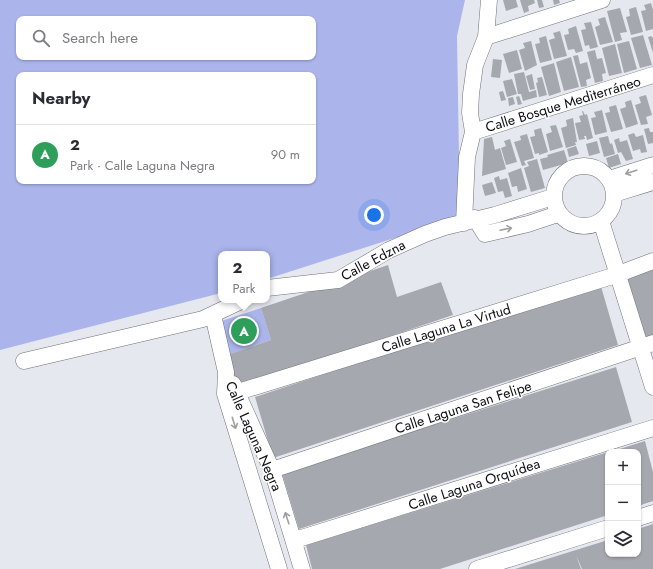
<!DOCTYPE html>
<html lang="en">
<head>
<meta charset="utf-8">
<style>
  :root { --surface:#fff; --page:#f7f7f7; --text:#2b2b33; --muted:#7c7c81; --line:#e1e1e2; --accent:#5960d8 }
  body { margin:0; font-family:Jost,sans-serif; background:var(--page); color:var(--text) }
  .controls { position:absolute; right:12px; bottom:12px; display:grid; overflow:hidden; border-radius:8px; box-shadow:0 1px 3px #0004 }
  .controls button { width:36px; height:36px; display:grid; place-items:center; padding:0; border:0; border-bottom:1px solid var(--line); background:var(--surface); color:var(--text); font:20px sans-serif }
  .you { position:absolute; left:374px; top:215px; width:14px; height:14px; margin:-10px; border:3px solid #fff; border-radius:50%; background:#1a73e8; box-shadow:0 0 0 6px #1a73e833 }
  .badge { display:grid; place-items:center; width:26px; height:26px; border-radius:50%; background:var(--accent); color:#fff; font-size:13px; font-weight:700 }
  .pin { position:absolute; translate:-50% -50%; border:2px solid #fff; box-shadow:0 1px 4px #0006 }
  .popup { position:absolute; left:218px; top:251px; width:52px; height:52px; box-sizing:border-box; display:grid; place-content:center; border-radius:8px; background:var(--surface); filter:drop-shadow(0 1px 3px #0005); font-size:13px; white-space:nowrap; color:var(--muted) }
  .popup b { font-size:15px; color:var(--text) }
  .popup::after { content:''; position:absolute; left:50%; top:100%; margin-left:-8px; border:8px solid transparent; border-top-color:var(--surface) }
  .list { margin:0; padding:0; list-style:none }
  h2 { display:flex; justify-content:space-between; align-items:center; height:52px; margin:0; padding:0 16px; font-size:17px }
  h2 small { font-size:13px; font-weight:400; color:var(--muted) }
  .list li { display:grid; grid-template-columns:26px 1fr auto; gap:12px; align-items:center; box-sizing:border-box; height:60px; padding:0 16px; border-top:1px solid var(--line) }
  .list b { display:block; font-size:15px; white-space:nowrap }
  .list p { margin:0; font-size:13px; white-space:nowrap; color:var(--muted) }
  .list em { font-size:13px; font-style:normal; color:var(--muted) }
  .icon { flex:none; width:22px; height:22px; fill:none; stroke:currentColor; stroke-width:2; stroke-linecap:round; stroke-linejoin:round }
  .map { position:relative; flex:none; width:653px; height:569px; overflow:hidden }
  .search { position:absolute; background:var(--surface); box-shadow:0 1px 3px #0004; left:16px; top:16px; width:300px; height:44px; display:flex; align-items:center; gap:10px; box-sizing:border-box; padding:0 14px; border-radius:8px; color:var(--muted); font-size:15px }
  .panel { position:absolute; background:var(--surface); box-shadow:0 1px 3px #0004; left:16px; top:72px; width:300px; height:112px; border-radius:8px }
  .map>svg:first-child { display:block }
  .green { fill:#abb5eb; fill-rule:evenodd }
  .building { fill:#a6a8b0 }
  .lines { fill:none; stroke-linecap:round; stroke-linejoin:round }
  .minor-casing { stroke:#707279; stroke-width:17 }
  .minor { stroke:#fff; stroke-width:16 }
  .tree { fill:#7774a7 }
  .oneway { stroke:#9e9fa0 }
  .labels { text-anchor:middle; dominant-baseline:central; stroke-width:3; stroke-linejoin:round; paint-order:stroke }
  .street-label { font-size:14px; fill:#0d0e11; stroke:#fff }
</style>
</head>
<body>
<div class="map">
<svg width="653" height="569" viewBox="0 0 653 569">
  <rect width="100%" height="100%" fill="#e6e8f0"/>
  <!-- green -->
  <path class="green" d="M0,0H465L457,36L460,217L267,279V254H221V293L0,350ZM19,19H313V57H19ZM19,75H313V181H19Z
    M261,308L271,340L227,355L218,322Z"/>
  <!-- building -->
  <path class="building" d="M503,0H516L518,7L506,11Z
    M520,0H534L535,3L528,6L529,11L524,13Z
    M537,0H542L544,7L539,8Z
    M553,0H559L560,3L554,5Z
    M651,3L653,10V29L646,31L641,11L646,10L644,5Z
    M636,7L643,32L631,35L626,17L630,16L629,9Z
    M620,8L627,32L620,33L622,40L615,42L607,11Z
    M605,17L613,42L600,45L595,27L600,25L598,19Z
    M591,22L598,47L590,49L589,45L585,46L581,30L586,29L584,23Z
    M576,26L583,51L576,53L574,49L568,50L564,35L569,34L568,29Z
    M560,31L567,56L554,59L549,40L555,38L553,33Z
    M643,35L652,65L640,68L631,38Z
    M546,36L552,60L540,63L535,44L540,43L539,38Z
    M651,36L653,38V53L648,37Z
    M531,41L537,65L525,71L519,50L525,48L523,43Z
    M629,41L637,69L624,73L617,44Z
    M615,44L622,73L609,76L602,48Z
    M517,50L522,69L509,73L503,54Z
    M595,50L597,59L602,58L606,73L602,74L603,81L595,83L587,52Z
    M578,55L580,64L587,62L591,78L586,80L587,86L581,87L573,56Z
    M571,57L579,87L564,91L556,62Z
    M493,59L502,60L500,78L491,77Z
    M554,63L561,92L549,96L541,67Z
    M524,72L529,92L536,90L537,97L523,101L521,94H518L514,74Z
    M532,74L535,89L530,90L526,76Z
    M542,77L547,95L539,97L536,83L538,82L537,78Z
    M512,79L517,94L507,97L503,81Z
    M503,91L506,100L501,101L499,92Z
    M646,95L652,115L646,117L648,124L641,125L635,105L641,103L639,97Z
    M519,96L522,104L518,105L516,97Z
    M513,97L515,104L509,106L508,98Z
    M631,100L638,124L626,128L620,109L626,107L625,102Z
    M616,105L623,129L611,132L605,113L610,112L609,107Z
    M602,110L607,132L595,135L591,118L596,117L594,112Z
    M582,111H583L585,115L587,114L593,138L587,140L586,136H584L585,139L579,140L575,123L581,122L579,116L583,115Z
    M573,118L577,142H575L576,145L566,148L561,128L567,126L566,120Z
    M556,125L563,147L550,151L546,134L552,132L550,126Z
    M541,128L548,152L539,155V153L535,154L530,137L535,136L534,130Z
    M649,128L650,132H653V143L648,144L644,129Z
    M634,133L636,137L643,135L647,152L641,153L640,149L633,151L628,135Z
    M527,134L534,158L524,161L526,165L522,166L514,142L521,140L520,136Z
    M608,136L610,144L612,143L615,154L604,157L599,138Z
    M492,137L495,150L500,148L506,169L482,176L484,139Z
    M619,138L620,142L627,140L633,159L626,161L621,152L618,153L614,140Z
    M510,139L517,162L506,165L501,148L506,146L504,141Z
    M597,141L600,153L589,156L586,144Z
    M576,146L579,154L569,157L567,149Z
    M564,150L568,163L543,170L540,159L548,157L547,155Z
    M618,154L621,164L609,168L606,158Z
    M537,159L545,188L531,192L524,168L529,166L527,162Z
    M521,168L527,189L518,192L517,186L512,187L508,173Z
    M499,176L500,180L507,178L512,196L505,198L503,191L498,192L494,178Z
    M492,182L496,193L485,196L482,185Z
    M653,263V336L646,338L623,274Z
    M388,265L397,297L441,282L453,315L237,388L227,355L271,340L261,308Z
    M600,283L618,345L273,458L255,397Z
    M616,367L632,422L299,529L282,473Z
    M645,441L653,472V501L638,506V452H610Z
    M608,452V515L440,569H312L306,545Z
    M653,524V569H582L576,555L581,569H515L608,540V554H638V529Z"/>
  <g class="lines">
    <defs>
      <path id="minor" d="M486,37L602,0
        M473,132L653,75
        M554 196a30 30 0 1 1 60 0a30 30 0 1 1-60 0Z
        M609,179L653,165
        M614,194L653,182
        M475,218L485,234L528,224L558,214
        M601,221L653,387
        M464,223L467,157L473,132L470,113L471,94L475,65L486,37L489,0
        M267,288L338,280L389,250L425,234L445,227L495,215L553,197
        M213,315L226,372L225,394L279,569
        M24,361L203,319L243,300
        M233,384L272,470L302,569
        M238,392L616,275L653,261
        M272,470L653,343
        M638,518L653,513
        M295,540L653,428
        M477,569L608,528"/>
    </defs>
    <!-- minor casing -->
    <use href="#minor" class="minor-casing"/>
    <!-- minor -->
    <use href="#minor" class="minor"/>
  </g>
  <!-- trees -->
  <circle class="tree" cx="246" cy="337" r="5"/>
  <!-- one-way arrows -->
  <defs><path id="oneway-shaft" d="M-6 0H5M1.5-3L5.5 0L1.5 3" fill="none" stroke-width="1.6" stroke-linecap="round" stroke-linejoin="round"/></defs>
  <g class="oneway">
    <use href="#oneway-shaft" transform="translate(631 172) rotate(162)"/>
    <use href="#oneway-shaft" transform="translate(506 229) rotate(-12)"/>
    <use href="#oneway-shaft" transform="translate(234 423) rotate(73)"/>
    <use href="#oneway-shaft" transform="translate(287 518) rotate(-108)"/>
  </g>
  <g class="labels">
    <!-- street labels -->
    <g class="street-label">
      <text transform="translate(563 104) rotate(-17)">Calle Bosque Mediterráneo</text>
      <text transform="translate(373 260) rotate(-28)">Calle Edzna</text>
      <text transform="translate(446 328) rotate(-17)">Calle Laguna La Virtud</text>
      <text transform="translate(463 407) rotate(-18)">Calle Laguna San Felipe</text>
      <text transform="translate(254 436) rotate(66)">Calle Laguna Negra</text>
      <text transform="translate(474 484) rotate(-18)">Calle Laguna Orquídea</text>
    </g>
  </g>
</svg>
<div class="controls">
<button>+</button>
<button>−</button>
<button><svg class="icon" aria-label="layers" viewBox="0 0 24 24"><path d="M12 4l9 5-9 5-9-5zM3 14l9 5 9-5"/></svg></button>
</div>
<div class="you"></div>
<div class="pin badge" style="left:244px;top:331px;background:#2e9e5b">A</div>
<div class="popup"><b>2</b>Park</div>
<div class="search"><svg class="icon" aria-label="search" viewBox="0 0 24 24"><circle cx="10" cy="10" r="6"/><path d="M15 15l6 6"/></svg>Search here</div>
<section class="panel">
<h2>Nearby<small></small></h2>
<ul class="list">
<li><span class="badge" style="background:#2e9e5b">A</span><div><b>2</b><p>Park · Calle Laguna Negra</p></div><em>90 m</em></li>
</ul>
</section>
</div>
</body>
</html>
